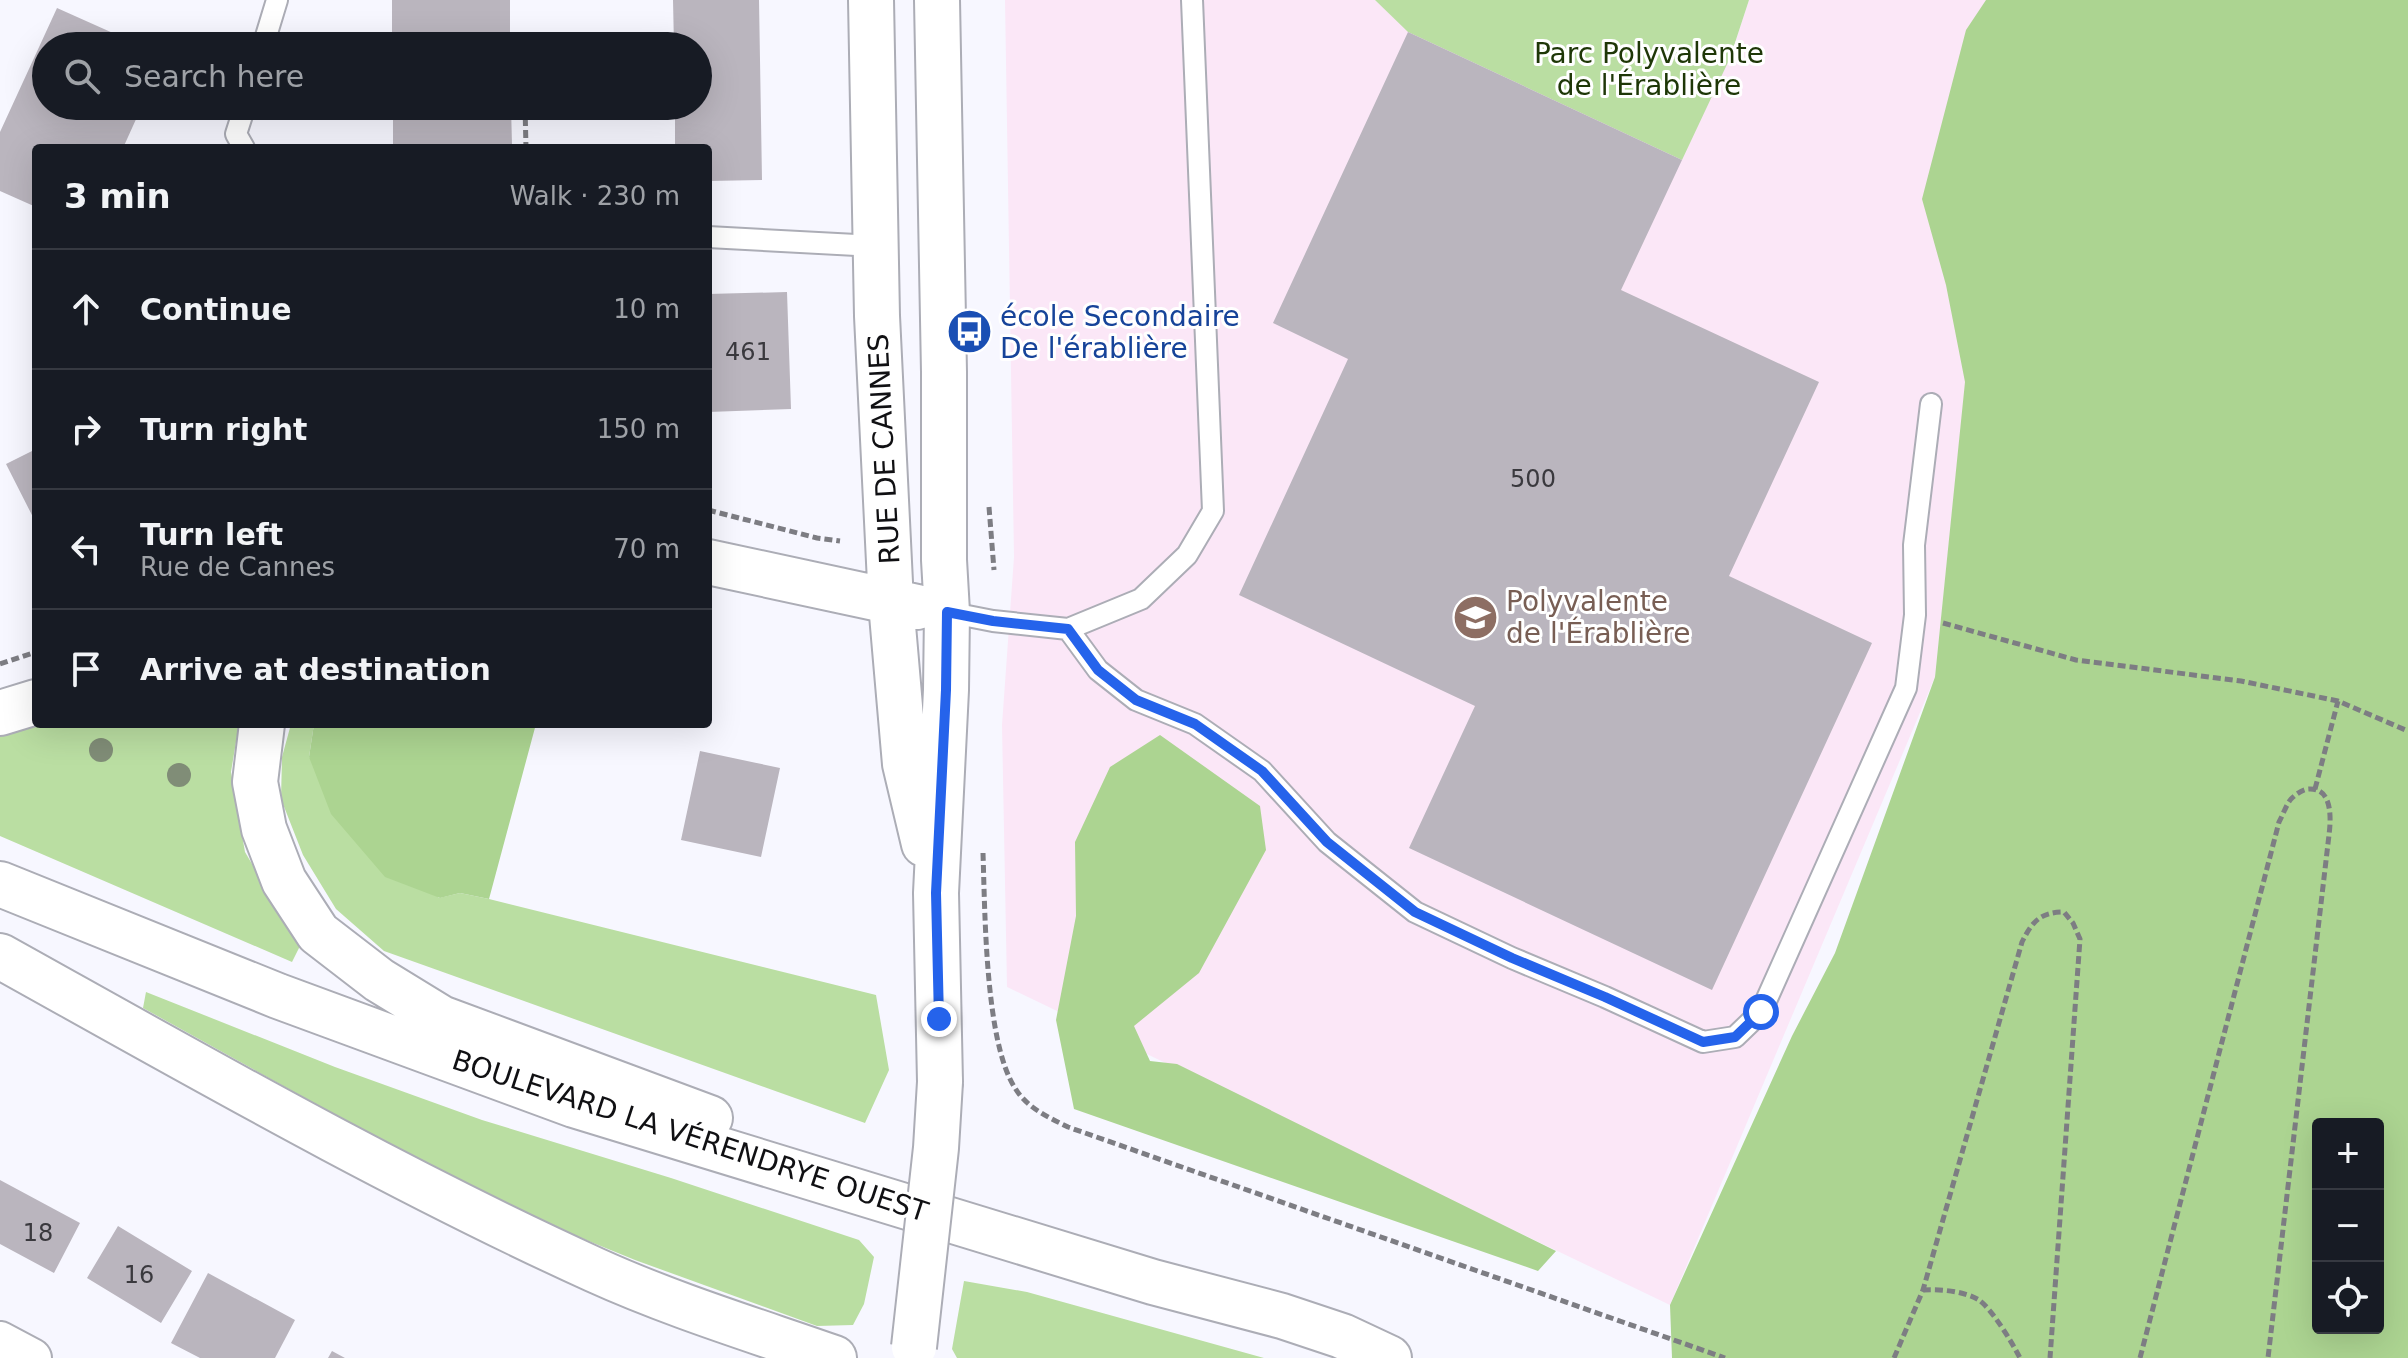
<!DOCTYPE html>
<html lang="en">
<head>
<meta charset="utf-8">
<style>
  :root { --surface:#171b24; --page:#242831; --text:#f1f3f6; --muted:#9ea1a6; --line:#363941 }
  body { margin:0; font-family:"DejaVu Sans",sans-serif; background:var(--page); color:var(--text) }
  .controls { position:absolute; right:24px; bottom:24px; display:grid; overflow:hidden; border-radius:8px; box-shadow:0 8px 32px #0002 }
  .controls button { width:72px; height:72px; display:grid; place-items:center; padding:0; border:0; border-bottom:2px solid var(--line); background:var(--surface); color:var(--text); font:40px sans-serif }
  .stop { position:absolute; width:24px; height:24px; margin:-18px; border:6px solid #2563eb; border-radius:50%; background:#fff }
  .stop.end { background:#2563eb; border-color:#fff; box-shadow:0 2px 8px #0008 }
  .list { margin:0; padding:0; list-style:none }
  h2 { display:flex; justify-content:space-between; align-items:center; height:104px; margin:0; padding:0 32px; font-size:34px }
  h2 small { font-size:26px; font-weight:400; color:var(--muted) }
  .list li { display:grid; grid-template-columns:52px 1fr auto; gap:24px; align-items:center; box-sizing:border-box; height:120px; padding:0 32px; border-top:2px solid var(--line) }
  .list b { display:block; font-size:30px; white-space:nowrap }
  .list p { margin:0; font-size:26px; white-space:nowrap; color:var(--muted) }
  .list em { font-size:26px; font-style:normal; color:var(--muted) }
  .icon { flex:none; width:44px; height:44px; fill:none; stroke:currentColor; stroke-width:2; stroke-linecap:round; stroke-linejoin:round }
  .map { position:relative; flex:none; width:2408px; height:1358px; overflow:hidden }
  .search { position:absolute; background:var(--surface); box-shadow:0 8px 32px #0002; left:32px; top:32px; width:680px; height:88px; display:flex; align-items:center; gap:20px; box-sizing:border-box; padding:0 28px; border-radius:44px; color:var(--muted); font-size:30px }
  .panel { position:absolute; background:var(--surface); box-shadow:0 8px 32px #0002; left:32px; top:144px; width:680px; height:584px; border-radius:8px }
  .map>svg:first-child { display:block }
  .education { fill:#fbe7f7 }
  .green { fill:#badea2 }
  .forest { fill:#acd491; fill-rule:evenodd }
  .building { fill:#bab5be }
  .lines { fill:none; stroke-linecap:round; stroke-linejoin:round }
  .lane-casing { stroke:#acadb6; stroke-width:24 }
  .street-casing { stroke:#acadb6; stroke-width:42 }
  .secondary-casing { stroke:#acadb6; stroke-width:48 }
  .path { stroke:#7d7d83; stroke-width:5; stroke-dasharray:8 4; stroke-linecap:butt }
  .lane { stroke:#fff; stroke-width:20 }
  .street { stroke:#fff; stroke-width:38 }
  .secondary { stroke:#fff; stroke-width:44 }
  .secondary-bridge-casing { stroke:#acadb6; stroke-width:48; stroke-linecap:butt }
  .secondary-bridge { stroke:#fff; stroke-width:44 }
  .tree { fill:#808d77 }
  .route { stroke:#2563eb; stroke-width:10 }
  .labels { text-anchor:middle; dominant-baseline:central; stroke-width:6; stroke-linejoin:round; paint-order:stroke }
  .number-label { font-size:24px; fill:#3a393e }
  .park-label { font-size:28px; fill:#1e3707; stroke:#fff }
  .transit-label { font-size:28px; fill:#164399; stroke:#fff; text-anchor:start }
  .street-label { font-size:28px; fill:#101013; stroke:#fff }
  .education-label { font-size:28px; fill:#785e54; stroke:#fff; text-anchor:start }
</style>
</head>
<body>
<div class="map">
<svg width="2408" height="1358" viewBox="0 0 2408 1358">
  <rect width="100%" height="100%" fill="#f7f7ff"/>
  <!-- education -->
  <path class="education" d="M1005,0H1375L1409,32L1730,58L1749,0H2005L1935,677L1670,1305L1007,987L1002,725L1014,557Z"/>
  <!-- green -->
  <path class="green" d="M1375,0H1749L1730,58L1682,160L1408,32Z
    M36,724H239L231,772L245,852L300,946L292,962L0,836V731Z
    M291,724H314L309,757L439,898L460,893L489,899L876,995L889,1070L865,1123L384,951L336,909L303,855L281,799L282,757Z
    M146,992L335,1067L482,1120L671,1178L859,1240L874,1257L864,1304L853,1325L817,1326L635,1260L542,1222L469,1189L143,1008Z
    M964,1281L1027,1292L1264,1358H957L952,1349Z"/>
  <!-- forest -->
  <path class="forest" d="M1986,0H2408V1358H1672L1670,1305L1792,1036L1835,953L1935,677L1965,382L1946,285L1922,199L1966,30ZM2378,1124V1328H2318V1124Z
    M314,724H536L489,899L460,893L440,898L385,877L331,814L309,757Z
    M1160,735L1260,806L1266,850L1199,973L1134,1026L1150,1061L1177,1064L1556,1251L1538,1271L1074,1109L1056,1020L1076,916L1075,842L1110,767Z"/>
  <!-- building -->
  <path class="building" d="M392,0H510V46H392Z
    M673,0H759L762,180L708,181V148H675V106H698V46H674Z
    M57,8L142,46H46V106H142L123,148H36V207L0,191V132Z
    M1408,32L1682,160L1621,290L1819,382L1729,576L1872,643L1712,990L1409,848L1475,706L1239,595L1348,359L1273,323Z
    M393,106H511L512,145L393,146Z
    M787,292L791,409L708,412V294Z
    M36,449V523L6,464Z
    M700,751L780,768L761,857L681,840Z
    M0,1180L80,1223L54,1273L0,1244Z
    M118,1226L192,1271L161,1323L87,1278Z
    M208,1273L295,1320L275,1358H200L171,1343Z
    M332,1351L345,1358H328Z"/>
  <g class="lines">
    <defs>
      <path id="lane" d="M263,46L277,0
        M244,148L236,134L245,106
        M708,237L875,246
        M947,612L993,621L1068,629L1141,599L1187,555L1213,511L1192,0
        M1068,629L1098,670L1136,700L1195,724L1262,771L1327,842L1415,912L1512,958L1605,997L1703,1042L1735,1037L1761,1012L1906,688L1915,615L1914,545L1931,404"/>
      <path id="street" d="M0,1341L32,1358"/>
      <path id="secondary" d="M871,0L877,316L891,603L905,764L924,844
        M937,0L944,372V560L947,612L946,690L936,893L940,1082
        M708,562L917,607
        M0,713L36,702
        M262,724L255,782L264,829L284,881L318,933L379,980L441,1018L710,1118
        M0,884L278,996L574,1105L1153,1282L1282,1316L1342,1336L1389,1358
        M0,956C196,1065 391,1177 595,1270C672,1305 754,1330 834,1358"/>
    </defs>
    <!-- lane casing -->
    <use href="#lane" class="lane-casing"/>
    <!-- street casing -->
    <use href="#street" class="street-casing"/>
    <!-- secondary casing -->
    <use href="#secondary" class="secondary-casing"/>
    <!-- path -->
    <path class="path" d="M525,106L526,148
      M989,507L994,570
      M708,510L817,538L840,541
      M1943,623L2076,660L2241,681L2338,701L2408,731
      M0,664L36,652
      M2315,789L2338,701
      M983,853C985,911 985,1042 1015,1088C1027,1108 1048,1117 1068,1127L1725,1358
      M1923,1290C1940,1289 1964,1291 1979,1300C1992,1309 2013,1344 2020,1358
      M1894,1358L1923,1290L2022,942C2032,922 2040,912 2064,912L2073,923L2080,939L2050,1358
      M2140,1358L2279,822C2283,815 2286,805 2291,799C2296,794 2302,790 2308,789C2333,787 2331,819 2329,835L2268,1358"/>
    <!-- lane -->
    <use href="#lane" class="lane"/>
    <!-- street -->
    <use href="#street" class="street"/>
    <!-- secondary -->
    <use href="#secondary" class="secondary"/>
    <defs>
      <path id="secondary-bridge" d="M914,1347L936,1148L940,1082"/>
    </defs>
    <!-- secondary-bridge casing -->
    <use href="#secondary-bridge" class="secondary-bridge-casing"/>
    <!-- secondary-bridge -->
    <use href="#secondary-bridge" class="secondary-bridge"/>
  </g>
  <!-- trees -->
  <g class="tree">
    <circle cx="101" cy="750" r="12"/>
    <circle cx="179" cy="775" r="12"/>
  </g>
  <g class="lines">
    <!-- route -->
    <path class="route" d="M939,1019L936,893L946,690L947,612L993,621L1068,629L1098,670L1136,700L1195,724L1262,771L1327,842L1415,912L1512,958L1605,997L1703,1042L1735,1037L1761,1012"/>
  </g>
  <!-- icons -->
  <defs>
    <symbol id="bus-disc" viewBox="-11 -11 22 22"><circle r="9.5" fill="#1a4fb4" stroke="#fff"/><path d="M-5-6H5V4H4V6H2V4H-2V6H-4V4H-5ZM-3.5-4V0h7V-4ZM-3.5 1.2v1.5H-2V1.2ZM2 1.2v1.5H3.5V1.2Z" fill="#fff"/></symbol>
    <symbol id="school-disc" viewBox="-11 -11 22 22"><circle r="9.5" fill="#8d6e63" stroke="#fff"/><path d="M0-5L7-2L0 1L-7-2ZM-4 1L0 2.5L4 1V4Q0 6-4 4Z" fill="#fff"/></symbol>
  </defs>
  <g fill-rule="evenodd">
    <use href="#bus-disc" x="944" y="306" width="51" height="51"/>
    <use href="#school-disc" x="1450" y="592" width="51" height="51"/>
  </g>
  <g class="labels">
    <!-- number labels -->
    <g class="number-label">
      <text x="748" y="352">461</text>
      <text x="1533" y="479">500</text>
      <text x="38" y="1233">18</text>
      <text x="139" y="1275">16</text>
    </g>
    <!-- park labels -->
    <g class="park-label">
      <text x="1649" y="53">Parc Polyvalente<tspan x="1649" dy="32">de l'Érablière</tspan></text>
    </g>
    <!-- transit labels -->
    <g class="transit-label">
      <text x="1000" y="316">école Secondaire<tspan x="1000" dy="32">De l'érablière</tspan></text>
    </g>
    <!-- street labels -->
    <g class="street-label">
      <text transform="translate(884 449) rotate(-93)">RUE DE CANNES</text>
      <text transform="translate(690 1136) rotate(18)">BOULEVARD LA VÉRENDRYE OUEST</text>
    </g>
    <!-- education labels -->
    <g class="education-label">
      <text x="1506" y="601">Polyvalente<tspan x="1506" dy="32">de l'Érablière</tspan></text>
    </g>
  </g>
</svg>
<div class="controls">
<button>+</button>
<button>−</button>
<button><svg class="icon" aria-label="locate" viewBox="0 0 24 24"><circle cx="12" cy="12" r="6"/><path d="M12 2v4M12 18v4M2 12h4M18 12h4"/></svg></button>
</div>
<div class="stop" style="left:1761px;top:1012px"></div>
<div class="stop end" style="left:939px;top:1019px"></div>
<div class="search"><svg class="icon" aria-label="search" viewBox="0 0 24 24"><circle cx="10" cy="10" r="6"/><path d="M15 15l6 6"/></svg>Search here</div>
<section class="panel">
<h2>3 min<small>Walk · 230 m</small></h2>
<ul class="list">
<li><svg class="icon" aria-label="ahead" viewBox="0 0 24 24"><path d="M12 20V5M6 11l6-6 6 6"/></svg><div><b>Continue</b></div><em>10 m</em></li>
<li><svg class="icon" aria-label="right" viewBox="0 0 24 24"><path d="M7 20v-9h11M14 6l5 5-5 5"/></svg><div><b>Turn right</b></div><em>150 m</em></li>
<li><svg class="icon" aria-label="left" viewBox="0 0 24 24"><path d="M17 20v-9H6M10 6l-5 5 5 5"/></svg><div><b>Turn left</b><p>Rue de Cannes</p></div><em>70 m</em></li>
<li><svg class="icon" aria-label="arrive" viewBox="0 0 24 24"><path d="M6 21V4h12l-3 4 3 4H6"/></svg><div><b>Arrive at destination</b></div></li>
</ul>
</section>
</div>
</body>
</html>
